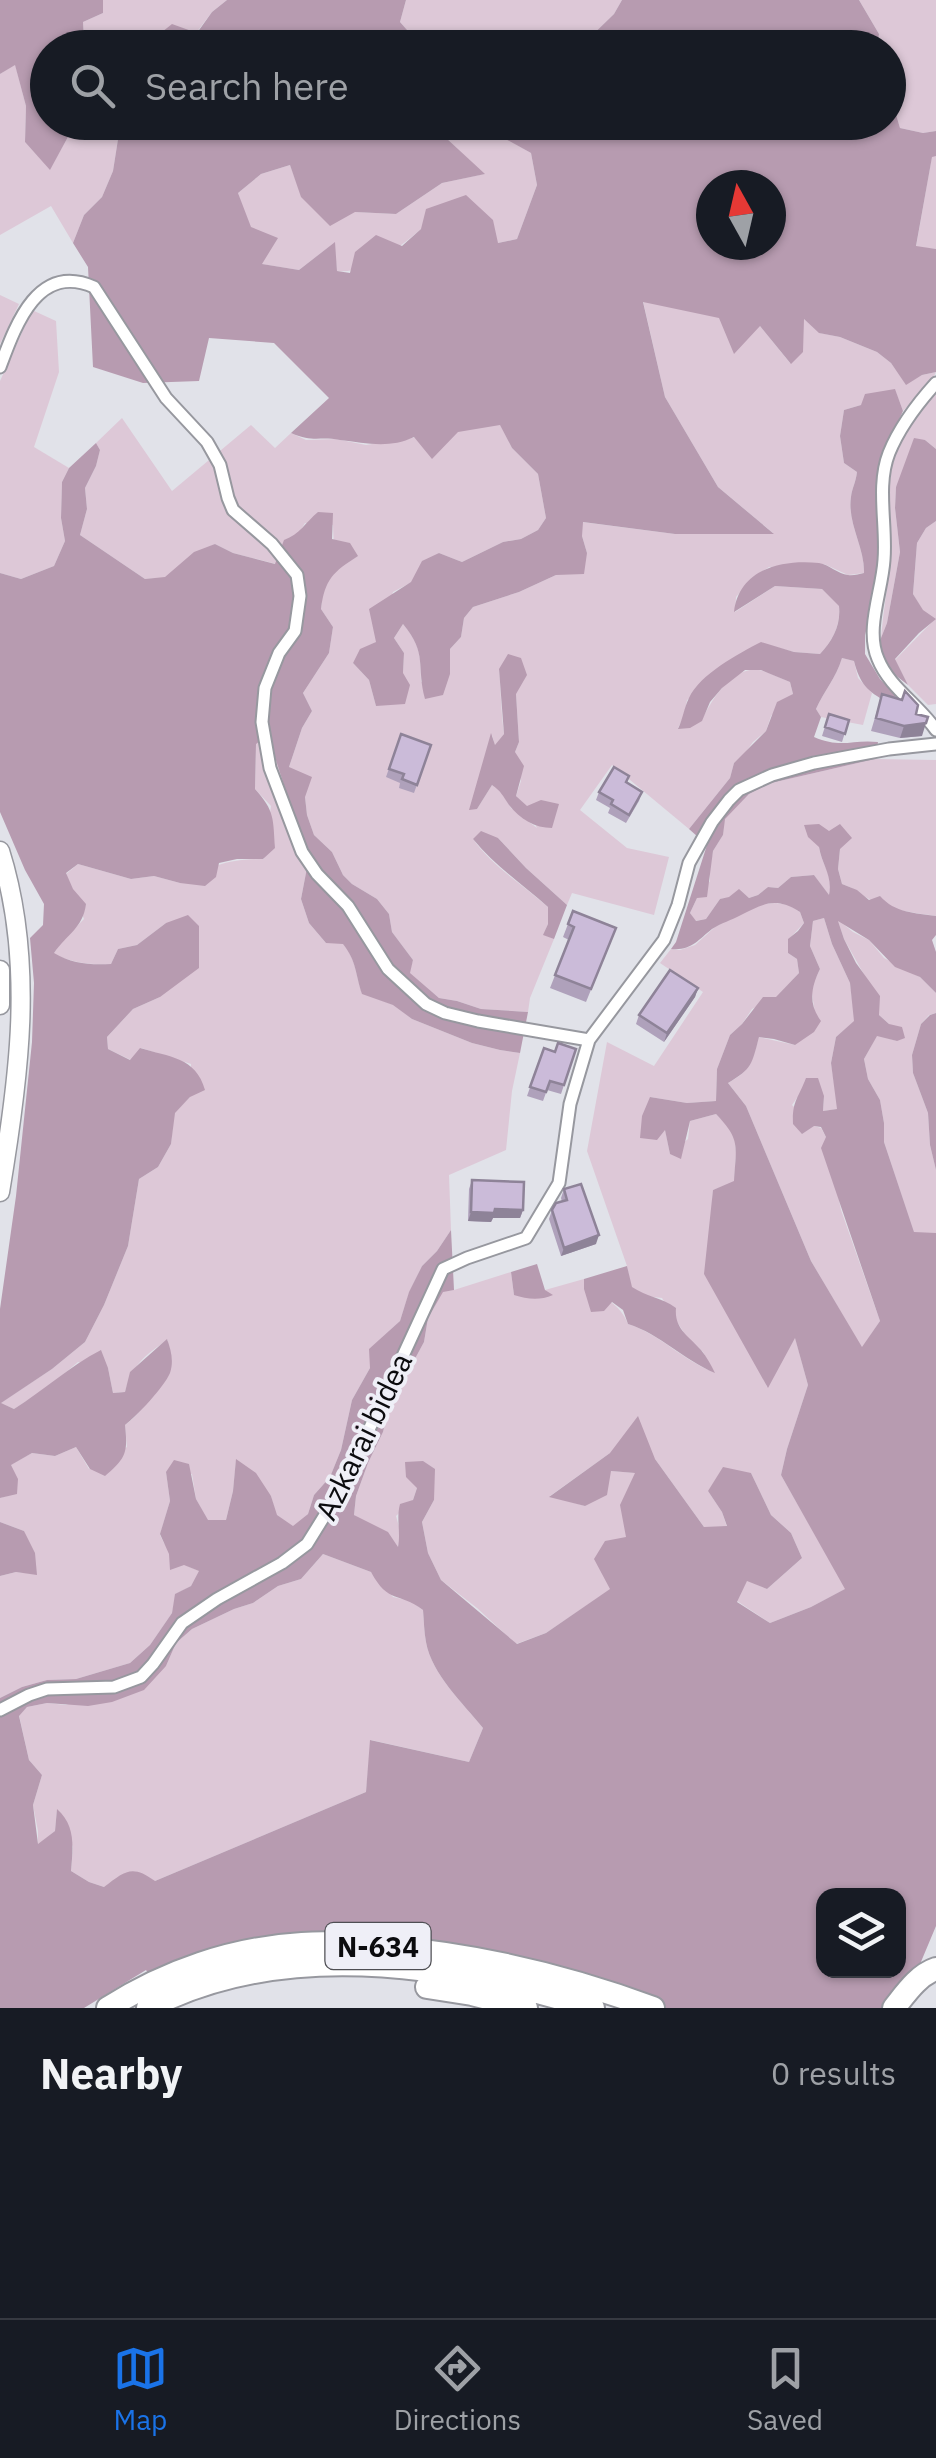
<!DOCTYPE html>
<html lang="en">
<head>
<meta charset="utf-8">
<style>
  :root { --surface:#171b24; --page:#20242c; --text:#f1f3f6; --muted:#9ea1a6; --line:#363941; --accent:#1a73e8 }
  body { margin:0; font-family:"IBM Plex Sans",sans-serif; background:var(--page); color:var(--text) }
  .controls { position:absolute; right:30px; bottom:30px; display:grid; overflow:hidden; border-radius:20px; box-shadow:0 2px 8px #0004 }
  .controls button { width:90px; height:90px; display:grid; place-items:center; padding:0; border:0; border-bottom:2px solid var(--line); background:var(--surface); color:var(--text); font:50px sans-serif }
  .compass { position:absolute; left:696px; top:170px; width:90px; height:90px; border-radius:50%; background:var(--surface); box-shadow:0 2px 8px #0004; rotate:352deg }
  .list { margin:0; padding:0; list-style:none }
  h2 { display:flex; justify-content:space-between; align-items:center; height:130px; margin:0; padding:0 40px; font-size:42px }
  h2 small { font-size:32px; font-weight:400; color:var(--muted) }
  .icon { flex:none; width:55px; height:55px; fill:none; stroke:currentColor; stroke-width:2; stroke-linecap:round; stroke-linejoin:round }
  .map { position:relative; flex:none; width:936px; height:2008px; overflow:hidden }
  .search { position:absolute; background:var(--surface); box-shadow:0 2px 8px #0004; left:30px; right:30px; top:30px; height:110px; display:flex; align-items:center; gap:25px; box-sizing:border-box; padding:0 35px; border-radius:55px; color:var(--muted); font-size:38px }
  .sheet { height:310px; background:var(--surface) }
  nav { display:flex; justify-content:space-around; align-items:center; box-sizing:border-box; height:140px; border-top:2px solid var(--line); background:var(--surface); font-size:28px; color:var(--muted) }
  nav a { display:grid; justify-items:center; gap:5px }
  nav .on { color:var(--accent) }
  .map>svg:first-child { display:block }
  .green { fill:#ddc8d7; fill-rule:evenodd }
  .forest { fill:#b79bb0; fill-rule:evenodd }
  .lines { fill:none; stroke-linecap:round; stroke-linejoin:round }
  .street-casing { stroke:#97989f; stroke-width:15 }
  .primary-casing { stroke:#97989f; stroke-width:21 }
  .highway-casing { stroke:#97989f; stroke-width:26 }
  .street { stroke:#fff; stroke-width:11 }
  .primary { stroke:#fff; stroke-width:18 }
  .highway { stroke:#fff; stroke-width:22 }
  .wall { fill:#afa1bb }
  .shaded-wall { fill:#8e8398 }
  .building { fill:#cbbbd9; stroke:#8e8398; stroke-width:2.5 }
  .labels { text-anchor:middle; dominant-baseline:central; stroke-width:8; stroke-linejoin:round; paint-order:stroke }
  .shield { fill:#efeff7; stroke:#4f4f54; stroke-width:2.5 }
  .shield-label { font-size:28px; font-weight:bold; fill:#0b0b0e }
  .street-label { font-size:30px; fill:#0b0b0e; stroke:#efeff7 }
</style>
</head>
<body>
<div class="map">
<svg width="936" height="2008" viewBox="0 0 936 2008">
  <rect width="100%" height="100%" fill="#e1e2e9"/>
  <!-- green -->
  <path class="green" d="M103,0H227L212,12L196,33L152,40V47H94L84,39L83,22L103,13Z
    M406,0H622L614,14L580,47H422L400,22Z
    M859,0H936V131L923,133L900,128L889,91L888,48L877,47L879,34Z
    M15,64L26,106L25,142L50,169L69,135L85,123H126L119,133L113,171L102,197L84,215L73,243L51,206L0,235V74Z
    M459,122L497,123L486,127L531,153L537,185L517,239L498,243L421,229C402,246 363,275 337,271L334,243L299,270L261,264L238,193L261,174L290,165L302,197L355,212L396,214L442,183L484,174L445,137Z
    M932,156H936V249L916,247Z
    M0,295L19,304L0,344Z
    M643,301L760,326L790,363L803,318L820,333L840,337L877,352L891,363L906,384L922,375L936,372L931,382L903,411L895,390L861,405L844,410L840,436L844,463L857,472C856,482 852,488 851,497C847,523 865,548 864,573L848,575L824,564L769,567L751,579L736,597L735,612L775,586L822,589L839,605C841,625 833,640 820,654L794,652L761,643L687,700L684,716L678,728L701,721C712,700 731,666 759,670C769,672 780,678 790,682L793,694L771,716L766,731L753,742L745,753L734,763L730,778L689,829L612,765L580,810L627,848L669,857L654,915L572,893L567,905L526,868L498,838L473,839C492,866 523,885 548,907V924L544,934L554,939L530,998L528,1012L481,1009L457,1001L439,998L409,973L413,960L392,932L389,914L377,899L352,884L343,875L332,852L314,835L307,815L305,797L289,767L302,728L312,711L303,693L329,653L333,627L321,609L323,589L335,571L333,525L305,523L298,535L285,540L276,564L233,553L215,544L165,578L145,579L80,535L87,509L85,488L96,466L100,450L96,443L122,418L172,491L251,425L275,448L291,433L306,440L336,439L366,445L500,424L512,448L538,474L546,518L538,530L521,539L503,542L462,562L439,553L412,582L393,592L376,642L353,663L369,680L376,706L403,673L404,653L394,638L403,624C420,644 421,656 421,682L450,674V649L461,637L464,618L473,607L519,592L556,575L587,553L582,536V522L675,534L773,533L718,487L665,397ZM499,669L516,694L519,742L515,752L521,781L516,796L527,807L537,828L511,808L499,788L492,785L477,809L492,735L495,746L504,734C501,712 501,691 499,669Z
    M32,310L56,321L59,372L34,447L69,468L62,482L61,518L65,541L54,566L21,579L0,573V381Z
    M936,391V449L925,440L896,487L895,508L900,552L887,623L881,638C883,612 888,586 890,559C891,536 887,512 888,488C890,449 912,420 936,391Z
    M936,521V704L928,705L908,685L895,660L935,619L923,611L913,594L917,543L926,528Z
    M842,658L854,661L858,678L872,693L863,725L821,717L816,709C824,691 836,678 842,658Z
    M269,735L298,829L310,852L301,899L309,923L326,943H343C357,962 355,972 362,993L394,1005L412,1019L472,1043L500,1050L520,1053L512,1091L506,1150L449,1175L451,1230L437,1251L422,1266L409,1293L400,1321L370,1349V1368L352,1400L341,1450L330,1477L314,1495L308,1514L293,1527L276,1515L271,1496L236,1461L233,1491L226,1520H207L196,1499L192,1474L166,1472L170,1501L160,1535C169,1555 178,1563 200,1571L191,1586L176,1594L172,1613L150,1645L130,1663L76,1679L47,1680L22,1687L0,1698V1576L16,1572L36,1574L24,1531L0,1522V1498L17,1493L10,1465L32,1453L55,1456L76,1447L89,1469L127,1447L125,1425C156,1402 158,1375 168,1340C145,1354 132,1366 125,1392L113,1393L108,1368L78,1362L46,1389L14,1409L0,1403L52,1369L85,1342L104,1305L128,1246L139,1179L158,1167L171,1144L174,1113L190,1097L191,1064L141,1048L131,1060L108,1049L107,1037L133,1009L160,997L166,923L137,945L118,949L111,964C90,965 73,963 53,954L63,940L84,919L66,874L78,864L131,879L154,876L180,883C213,866 226,859 264,859L271,806L255,789L256,743Z
    M875,759L936,760V916C915,913 891,910 871,900C859,894 857,889 842,884L838,869L840,849L819,847C822,867 834,873 829,896L814,875L791,877L778,888L768,887L758,895L749,898L739,890L729,898L720,899L706,919L695,921L690,913L697,898L710,881V867L713,851L723,835L724,819L749,794L771,783Z
    M776,903L789,905L800,912L804,923L788,940V953L797,959L799,973L776,998L752,1009L742,1024L730,1035L717,1069L716,1101L687,1103L650,1097L665,1129L670,1154L688,1139L690,1121L716,1114L734,1132L736,1153L734,1182L713,1190L712,1209L767,1387L795,1337L808,1385L787,1449L781,1475L846,1589L811,1607L770,1623L737,1601L747,1580L767,1589L802,1558L791,1533L771,1515L751,1473L708,1491L722,1512L727,1527H704L655,1459L610,1453L550,1496L585,1506L611,1471L636,1473L626,1538L611,1589L546,1633L516,1644L477,1608L441,1580L428,1553L422,1522L434,1500L417,1488L413,1500L396,1516L401,1534L398,1548L354,1515L356,1496L368,1463L383,1432L389,1407L424,1342L428,1318L443,1291L454,1290L511,1272L514,1295L545,1290L584,1279V1289C605,1299 619,1302 628,1324C660,1334 683,1361 714,1372L703,1352L686,1336L662,1298L645,1296L631,1287L627,1266L587,1151L607,1042L654,1066L703,992L660,963L671,949L680,950L695,945L715,927L760,904Z
    M824,918L832,944L850,983L855,1021L836,1037L831,1063L838,1109L823,1111L824,1096L799,1095L792,1105L814,1126L821,1128L826,1137L841,1210L880,1321L862,1348L811,1261L746,1106L728,1083C751,1071 752,1061 759,1037L795,1045L815,1013L811,987L820,969L810,946L813,921Z
    M837,919L853,932L869,940L884,958L920,977L936,993V1013L929,1015L921,1024L912,1055L913,1073L928,1113L930,1145L936,1170V1233H914L884,1142V1123L880,1100L868,1079L864,1059L877,1035L897,1041L889,1024L879,1015L866,978L844,939Z
    M323,1554L371,1572L393,1597L411,1601L423,1610C424,1621 424,1632 426,1642C432,1675 463,1703 483,1728L469,1762L371,1740L366,1792L155,1881L104,1887L89,1882L71,1871L73,1847L57,1810L55,1831L38,1845V1831L33,1805L42,1775L29,1760L19,1715L27,1707L47,1703L66,1705L166,1666L176,1643L192,1629L234,1609L253,1603L278,1586L301,1579Z"/>
  <!-- forest -->
  <path class="forest" d="M0,0H103V13L83,22L84,39L94,47L48,48V122L85,123L69,135L50,170L25,142L26,106L15,65L0,74Z
    M227,0H406L400,22L422,47H152V40L172,24L197,33L212,12Z
    M622,0H859L879,34L877,48L580,47L614,14Z
    M889,91L900,128L923,133L936,131V156L932,157L916,246L936,249V372L922,375L906,385L891,363L877,352L840,337L819,333L804,319L803,352L791,364L760,326L734,354L719,318L643,302L665,397L718,487L774,534H675L583,522L582,536L587,553L584,574L556,575L519,592L473,607L464,618L461,637L450,649V674L443,695L425,699C416,666 428,654 403,624L394,638L404,653L403,673L410,685L405,704L376,706L369,680L353,663L360,649L376,642L369,609L411,582L422,561L439,553L462,562L503,542L521,539L538,530L546,518L538,474L512,448L500,425L458,432L432,459L414,437C389,449 366,443 340,440C319,436 314,443 291,433L329,398L274,343L209,338L199,381L143,383L93,367L88,267L73,243L84,215L102,197L113,171L119,133L126,123H459L445,137L485,174L442,183L396,214L355,212L330,226L301,197L290,165L261,174L238,193L251,227L278,238L262,264L299,270L335,242L337,271L350,273L355,252L376,235L402,246L421,229L426,209L466,195L493,220L498,243L517,239L537,185L531,153L484,127L497,123L888,122ZM711,185H771V245H711Z
    M895,389L903,411L883,454L877,479L878,558L873,604L865,635V654L880,679L896,696L887,702C867,691 860,684 854,661L842,658C836,678 824,691 816,709L821,717L814,737C842,749 852,739 878,742L875,759L771,783L749,794L725,819L723,835L713,851L707,897L697,898L690,913L696,921L706,919L720,899L729,897L739,889L749,898L758,895L768,887L778,888L791,877L814,875L829,895C833,876 822,865 819,847L808,837L804,825L819,824L829,831L840,824L852,838L840,849L838,869L842,884L857,890L869,900L880,896C895,913 915,913 936,916V935L932,940L936,952V993L920,977L895,967L869,940L838,921L844,939L856,963L880,996L879,1015L889,1024L902,1027L905,1038L897,1041L877,1036L864,1059L868,1079L880,1100L884,1123V1142L914,1232L936,1233V1926L910,1988L894,2008H649L300,1944L154,1982L146,1970L84,2008H0V1698L22,1687L47,1680L76,1679L130,1663L150,1645L172,1613L175,1594L191,1586L199,1571L184,1565L170,1570L169,1554L160,1534L170,1501L166,1472L174,1460L189,1464L196,1499L208,1520H226L233,1491L236,1459L256,1473L271,1496L277,1515L293,1526L308,1514L314,1495L330,1477L341,1450L352,1400L370,1368L369,1349L400,1321L409,1292L422,1266L437,1251L451,1230L454,1290L443,1292L428,1318L424,1342L389,1407L383,1432L368,1463L356,1496L354,1515L388,1532L398,1547C401,1532 396,1519 400,1504L413,1500L417,1488L406,1477L405,1462L423,1461L435,1469L434,1500L422,1522L428,1553L441,1580L517,1644L546,1633L610,1589L594,1559L605,1541L626,1537L620,1505L635,1473L611,1471L607,1495L585,1506L549,1497L610,1453L638,1416L655,1459L704,1527L727,1526L722,1512L708,1491L723,1467L751,1473L771,1515L791,1533L802,1558L767,1589L747,1581L737,1602L770,1623L811,1607L845,1589L781,1475L787,1449L808,1385L795,1338L768,1388L704,1274L713,1190L734,1181C736,1146 741,1140 716,1114L690,1121L681,1159L670,1154L665,1130L657,1140L640,1138L642,1116L650,1097L687,1103L716,1101L717,1069L730,1035L742,1024L763,997H776L799,973L797,959L788,953V939L798,931L804,923L800,912C776,897 765,903 741,915C732,920 721,923 712,929C698,940 691,951 671,949L676,942L707,845L689,829L730,778L734,763L766,731L777,702L793,694L790,682L761,670H745L722,688L710,702L702,721L690,728L678,729C683,718 684,708 689,698C700,674 738,654 761,642L794,652L820,654C833,640 841,625 839,606L822,589L775,586L734,612C739,569 782,559 819,563C830,565 838,574 848,575C853,576 859,574 864,573C865,548 847,523 851,497C852,488 856,482 857,472L844,463L840,436L844,410L861,405L865,394ZM824,918L832,944L850,983L854,1021L836,1037L831,1063L837,1109L823,1111L824,1096L818,1078H806C798,1099 792,1101 793,1124L802,1134L814,1126L821,1127L826,1137L821,1148L880,1321L862,1347L811,1261L746,1106L728,1083C752,1069 752,1064 759,1037L774,1039L795,1045L814,1032L821,1021C808,1004 811,987 820,969L810,946L813,921ZM323,1554L371,1572C389,1605 398,1591 423,1610C424,1621 424,1632 426,1642C432,1675 463,1703 483,1728L469,1762L370,1740L366,1792L155,1881C132,1864 125,1871 104,1887L89,1882L71,1871C73,1847 76,1826 57,1809L55,1831L38,1844L33,1805L42,1775L29,1760L19,1716L27,1707L47,1703L88,1706L112,1702L144,1690L166,1666L176,1643L192,1629L234,1609L253,1603L278,1586L301,1579ZM824,1896H898V1970H824Z
    M914,438L925,440L936,449V521L926,528L917,543L913,594L923,610L936,619L919,633L895,659L908,685L890,671L881,652V638L887,623L900,552L895,508L896,487Z
    M96,443L100,450L96,466L85,488L87,509L80,535L145,579L165,577L194,552L215,544L233,553L275,564L284,540C300,534 305,523 318,512L333,513L332,539L350,543L358,556C333,572 325,579 321,609L333,627L329,653L303,693L312,711L302,728L289,767L312,777L305,797L307,815L314,835L332,852L343,875L352,884L377,899L389,914L392,932L413,960L410,973L439,998L457,1001L481,1009L528,1012L520,1053L500,1050L472,1043L412,1019L393,1005L362,994C355,973 357,962 343,944L326,943L309,923L301,899L310,852L298,829L268,735L256,744L255,789C275,811 273,819 275,848L263,859H237L219,863L216,877L205,886L180,883L154,876L131,879L78,864L66,873L73,889L86,904C83,928 67,934 54,953C72,964 90,965 111,964L118,949L137,945L166,923L188,915L199,926V968L160,997L133,1009L107,1037L108,1049L130,1060L140,1048C169,1057 196,1057 205,1090L190,1097L175,1113L171,1144L158,1167L139,1179L128,1246L104,1305L85,1342L52,1369L1,1403L14,1409C44,1390 70,1366 101,1350L108,1368L113,1393L125,1392L130,1372L167,1339C171,1350 174,1361 170,1373C164,1387 137,1416 125,1425C128,1453 126,1458 105,1476L90,1469L76,1447L55,1456L32,1453L11,1465L18,1479L17,1494L0,1498V1309L16,1196L32,1042L34,983L30,938L43,925L44,904L25,870L0,812V573L21,579L54,566L65,541L61,518L62,482L69,468Z
    M508,654L521,658L527,675L516,694L519,742L515,752L524,766L516,796L527,806L541,800L559,804L552,828C535,828 520,819 509,805C503,796 501,791 492,785L477,809L469,810L491,733L495,745L504,734L499,669Z
    M481,831L498,838L526,868L567,905L554,939L543,935L548,924V907C522,884 494,865 473,839Z
    M936,1013V1170L930,1145L928,1113L913,1073L912,1055L921,1024L930,1015Z
    M537,1264L545,1290L553,1295C539,1301 527,1299 514,1295L511,1272Z
    M627,1266L632,1287C647,1297 661,1297 676,1308C674,1329 689,1336 701,1350C707,1357 711,1365 715,1373C684,1360 660,1334 628,1324L623,1310L612,1302L604,1311L591,1312L584,1289V1279Z
    M0,1522L24,1531L35,1553L37,1575L16,1572L0,1576Z"/>
  <g class="lines">
    <defs>
      <path id="street" d="M0,367C16,324 38,262 94,287L166,398L207,442L220,465L228,498L233,510L272,544L297,575L300,596L295,631L279,653L265,688L262,722L270,768L302,852L317,874L348,906L388,969L426,1004L445,1013L478,1021L589,1040
        M936,383C917,404 900,426 889,453C876,486 887,525 884,560C882,592 865,629 878,659C889,687 919,705 936,730
        M0,1710L29,1695L47,1689L114,1687L141,1677L153,1664L182,1623L217,1599L282,1563L307,1544L343,1486L443,1269L467,1258L526,1238L559,1183L570,1104L589,1040L664,940L678,905L689,863L712,822L729,800L739,790L772,775L814,763L889,749L936,744"/>
      <path id="primary" d="M0,851C35,962 19,1079 0,1192
        M0,970V1005"/>
      <path id="highway" d="M427,1987L472,1994L526,2008
        M108,2008C166,1971 233,1948 302,1944C330,1942 358,1944 386,1947C478,1955 567,1976 653,2008
        M148,2008C283,1937 453,1964 593,2008
        M894,2008C906,1993 918,1975 936,1969"/>
    </defs>
    <!-- street casing -->
    <use href="#street" class="street-casing"/>
    <!-- primary casing -->
    <use href="#primary" class="primary-casing"/>
    <!-- highway casing -->
    <use href="#highway" class="highway-casing"/>
    <!-- street -->
    <use href="#street" class="street"/>
    <!-- primary -->
    <use href="#primary" class="primary"/>
    <!-- highway -->
    <use href="#highway" class="highway"/>
  </g>
  <!-- wall -->
  <path class="wall" d="M882,694L916,714L922,736L900,738L871,731Z
    M829,714L849,720L842,742L822,736Z
    M401,734L431,745L414,793L399,788L400,783L386,777Z
    M629,776L627,783L642,792L639,801L626,823L608,813L610,808L596,800L599,792Z
    M573,911L616,928L586,1002L550,988L569,940L563,937Z
    M698,988L695,997L664,1042L636,1024L639,1015Z
    M544,1048L555,1052L576,1049L561,1094L547,1090L543,1101L527,1096Z
    M472,1180L523,1210L520,1218H493L491,1222L468,1221L469,1189Z
    M564,1189L596,1244L561,1256L549,1219L552,1210L562,1202L561,1198Z"/>
  <!-- shaded-wall -->
  <path class="shaded-wall" d="M926,723L922,736L900,738L904,726Z
    M698,988L695,997L664,1042L667,1033Z
    M495,1209L523,1210L520,1218H493L491,1222L468,1221L471,1212Z
    M599,1235L596,1244L561,1256L564,1248Z"/>
  <!-- building -->
  <path class="building" d="M905,691L918,705L916,714L928,717L926,723L904,726L876,718L882,694L902,700Z
    M829,714L849,720L845,734L825,727Z
    M401,734L431,745L417,785L402,779L404,774L389,769Z
    M614,767L629,776L626,782L642,792L629,815L611,804L613,800L599,792Z
    M573,911L616,928L591,989L555,975L574,927L568,924Z
    M670,970L698,988L667,1033L639,1015Z
    M558,1043L576,1049L564,1085L550,1081L546,1092L530,1087L544,1048L555,1052Z
    M472,1180L524,1182L523,1210L495,1209L494,1213L471,1212Z
    M581,1184L599,1235L564,1248L552,1210L556,1203L567,1200L564,1189Z"/>
  <g class="labels">
    <!-- shield labels -->
    <rect class="shield" x="325.5" y="1923" width="105" height="46" rx="8"/>
    <g class="shield-label">
      <text x="378" y="1946">N-634</text>
    </g>
    <!-- street labels -->
    <g class="street-label">
      <text transform="translate(363 1436) rotate(-64)">Azkarai bidea</text>
    </g>
  </g>
</svg>
<div class="controls">
<button><svg class="icon" aria-label="layers" viewBox="0 0 24 24"><path d="M12 4l9 5-9 5-9-5zM3 14l9 5 9-5"/></svg></button>
</div>
<svg class="compass" viewBox="-18 -18 36 36"><path d="M0-13l5 13h-10z" fill="#e53935"/><path d="M0 13l5-13h-10z" fill="#9ea1a6"/></svg>
<div class="search"><svg class="icon" aria-label="search" viewBox="0 0 24 24"><circle cx="10" cy="10" r="6"/><path d="M15 15l6 6"/></svg>Search here</div>
</div>
<section class="sheet">
<h2>Nearby<small>0 results</small></h2>
<ul class="list">
</ul>
</section>
<nav>
<a class="on"><svg class="icon" aria-label="map" viewBox="0 0 24 24"><path d="M3 6l6-2 6 2 6-2v14l-6 2-6-2-6 2zM9 4v14M15 6v14"/></svg>Map</a>
<a><svg class="icon" aria-label="directions" viewBox="0 0 24 24"><path d="M12 3l9 9-9 9-9-9zM9 14v-3h6M13 9l2 2-2 2"/></svg>Directions</a>
<a><svg class="icon" aria-label="saved" viewBox="0 0 24 24"><path d="M7 4h10v16l-5-4-5 4z"/></svg>Saved</a>
</nav>
</body>
</html>
